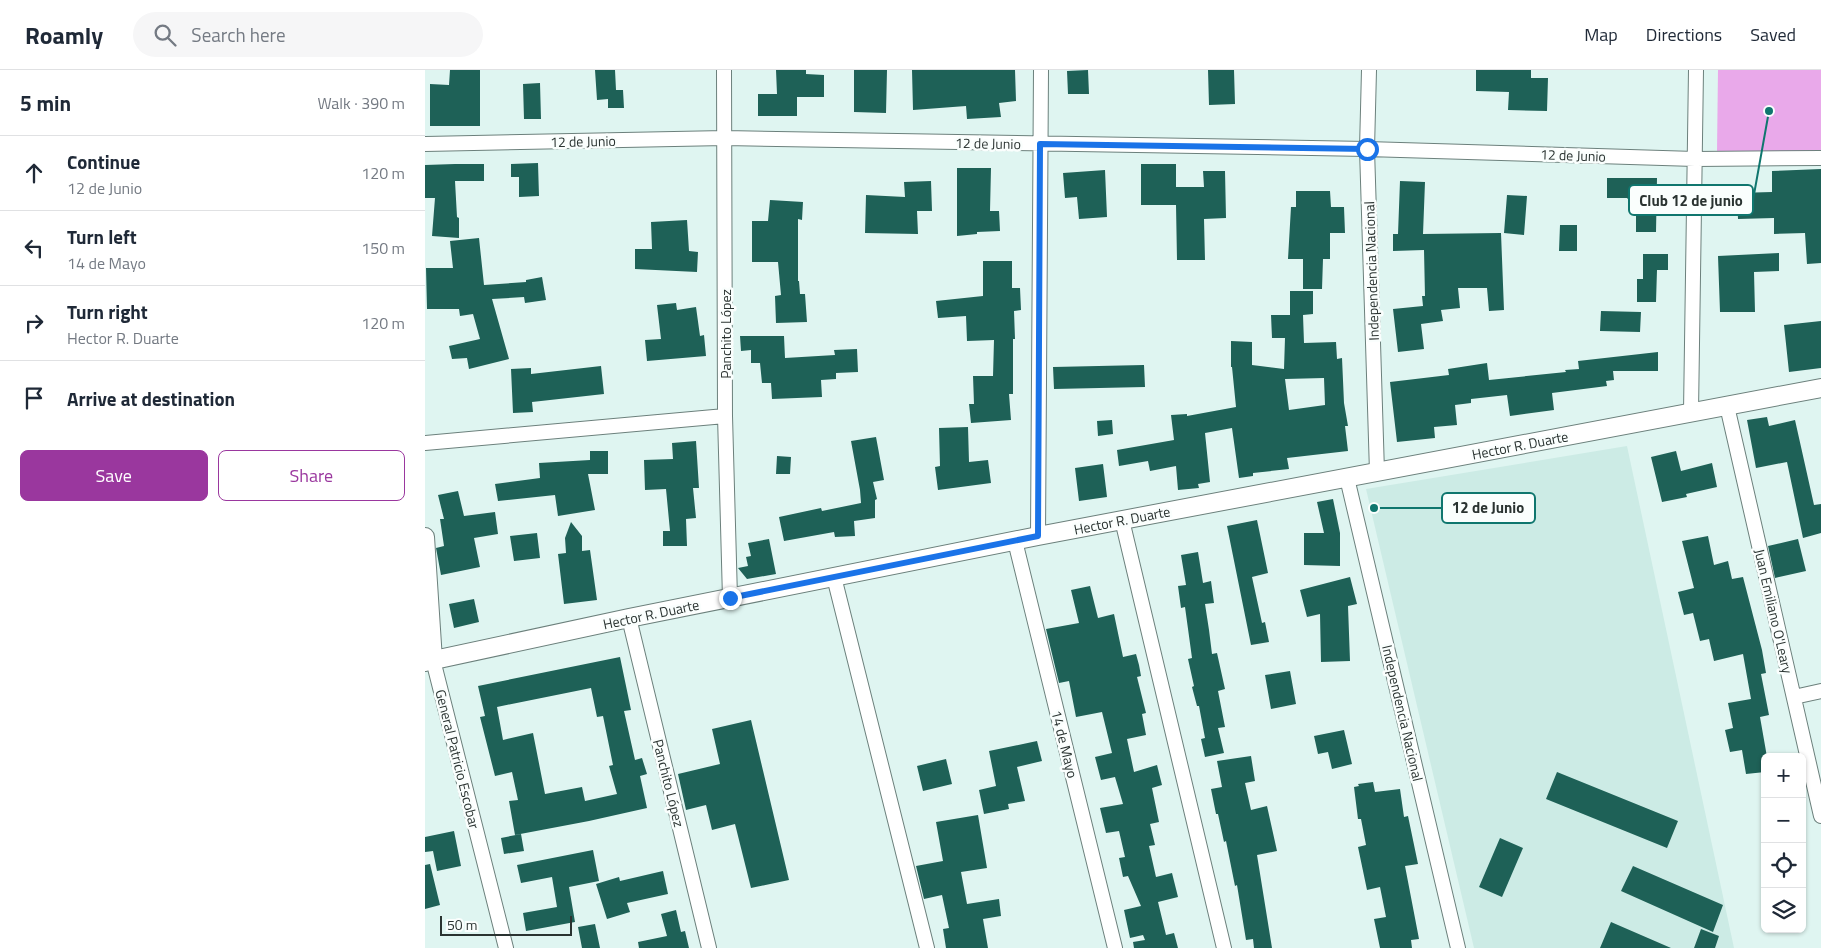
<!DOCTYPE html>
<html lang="en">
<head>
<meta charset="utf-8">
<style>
  :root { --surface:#fff; --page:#f6f6f7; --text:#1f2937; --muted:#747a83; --line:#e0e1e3; --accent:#9a379e }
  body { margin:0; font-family:"Titillium Web",sans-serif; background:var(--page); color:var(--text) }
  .controls { position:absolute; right:15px; bottom:15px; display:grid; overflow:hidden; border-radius:8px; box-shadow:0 1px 4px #0004 }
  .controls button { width:45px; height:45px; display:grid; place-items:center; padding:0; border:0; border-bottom:1px solid var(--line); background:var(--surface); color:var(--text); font:25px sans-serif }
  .scale { position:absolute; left:15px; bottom:12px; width:132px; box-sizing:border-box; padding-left:5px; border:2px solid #2a3331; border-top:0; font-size:14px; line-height:18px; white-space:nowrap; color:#2a3331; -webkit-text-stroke:4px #fafefd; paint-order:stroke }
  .stop { position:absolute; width:15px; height:15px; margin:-11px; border:4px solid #1a73e8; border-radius:50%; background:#fff }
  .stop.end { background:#1a73e8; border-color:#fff; box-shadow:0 1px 5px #0008 }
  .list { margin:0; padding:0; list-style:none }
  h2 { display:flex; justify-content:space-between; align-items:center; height:65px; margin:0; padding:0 20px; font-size:21px }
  h2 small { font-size:16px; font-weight:400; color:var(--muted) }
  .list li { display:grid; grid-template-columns:32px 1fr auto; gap:15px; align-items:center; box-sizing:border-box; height:75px; padding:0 20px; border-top:1px solid var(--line) }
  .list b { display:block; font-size:19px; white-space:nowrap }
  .list p { margin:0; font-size:16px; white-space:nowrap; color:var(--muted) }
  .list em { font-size:16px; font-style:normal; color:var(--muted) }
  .actions { display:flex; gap:10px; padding:15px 20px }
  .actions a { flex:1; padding:11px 0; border:1px solid var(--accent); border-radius:8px; text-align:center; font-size:18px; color:var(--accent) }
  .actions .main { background:var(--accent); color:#fff }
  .icon { flex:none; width:28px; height:28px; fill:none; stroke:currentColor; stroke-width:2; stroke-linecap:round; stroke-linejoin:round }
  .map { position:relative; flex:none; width:1396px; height:878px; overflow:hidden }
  header { display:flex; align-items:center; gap:30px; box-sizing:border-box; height:70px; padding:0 25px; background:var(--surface); border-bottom:1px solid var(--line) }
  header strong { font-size:24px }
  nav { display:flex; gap:28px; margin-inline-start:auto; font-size:18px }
  .search { width:350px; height:45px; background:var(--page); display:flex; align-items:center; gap:12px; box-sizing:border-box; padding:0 18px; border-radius:28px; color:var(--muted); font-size:19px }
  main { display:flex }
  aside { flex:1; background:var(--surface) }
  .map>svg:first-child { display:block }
  .built { fill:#ccebe5 }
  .green { fill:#e9a9ea }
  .building { fill:#1e6157; fill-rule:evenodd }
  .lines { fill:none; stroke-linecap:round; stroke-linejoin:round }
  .minor-casing { stroke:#6c807c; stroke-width:16 }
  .tertiary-casing { stroke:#6c807c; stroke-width:20 }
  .minor { stroke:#fff; stroke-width:14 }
  .tertiary { stroke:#fff; stroke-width:18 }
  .route { stroke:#1a73e8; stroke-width:6 }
  .labels { text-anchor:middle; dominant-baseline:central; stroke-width:5; stroke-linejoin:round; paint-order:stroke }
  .street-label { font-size:14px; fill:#2a3331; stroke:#fafefd }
  .leader { fill:none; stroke:#0f766e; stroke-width:2 }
  .callout-dot { fill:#0f766e; stroke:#fafefd; stroke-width:2 }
  .callout { fill:#fafefd; stroke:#0f766e; stroke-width:2 }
  .callout-label { font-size:15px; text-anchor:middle; font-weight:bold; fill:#2a3331 }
</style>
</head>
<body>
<header>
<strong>Roamly</strong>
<div class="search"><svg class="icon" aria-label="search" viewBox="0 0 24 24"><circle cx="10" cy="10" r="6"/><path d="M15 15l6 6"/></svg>Search here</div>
<nav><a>Map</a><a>Directions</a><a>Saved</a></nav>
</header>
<main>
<aside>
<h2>5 min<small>Walk · 390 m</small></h2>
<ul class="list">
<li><svg class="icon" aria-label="ahead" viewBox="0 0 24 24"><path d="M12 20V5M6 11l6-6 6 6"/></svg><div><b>Continue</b><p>12 de Junio</p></div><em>120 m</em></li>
<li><svg class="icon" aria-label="left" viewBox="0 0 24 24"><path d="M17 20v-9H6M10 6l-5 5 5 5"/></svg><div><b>Turn left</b><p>14 de Mayo</p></div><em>150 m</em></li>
<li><svg class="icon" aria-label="right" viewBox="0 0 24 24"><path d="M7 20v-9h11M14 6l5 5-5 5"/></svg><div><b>Turn right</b><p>Hector R. Duarte</p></div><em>120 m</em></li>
<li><svg class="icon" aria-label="arrive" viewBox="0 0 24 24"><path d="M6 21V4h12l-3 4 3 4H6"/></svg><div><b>Arrive at destination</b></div></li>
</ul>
<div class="actions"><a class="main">Save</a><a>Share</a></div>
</aside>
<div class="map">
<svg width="1396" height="878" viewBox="0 0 1396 878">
  <rect width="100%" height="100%" fill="#dff5f1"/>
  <!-- built -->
  <path class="built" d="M1202,376L1309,878H1049L941,419Z"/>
  <!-- green -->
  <path class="green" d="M1293,0H1396V81H1292Z"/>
  <!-- building -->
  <path class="building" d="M25,0H55V56H5V14L24,15Z
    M170,0H190L191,20H198L199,38H183V29L172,30Z
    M351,0H381V4L399,5V27H372V46H333V24H352Z
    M429,0H462L461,43L429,42Z
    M487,0H590L591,31L574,33L576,47L542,49L541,36L488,40Z
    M663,0L664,24H643L642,1Z
    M783,0H809L810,34L784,35Z
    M1051,0H1106V8H1123L1122,41L1083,40L1084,22L1051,21Z
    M115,13L116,49H99L98,14Z
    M113,93L114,126L94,127V107H86V94Z
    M30,94H59V111H30L32,147L34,148V168L7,166L10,128H0V95Z
    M716,94H751V117H779L778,101H800L801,148L779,149L780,190H752L751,135H716Z
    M532,98H566L565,141H574L575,161L552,162V164L532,166Z
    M1396,99V193L1382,194L1380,163L1349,164V148L1313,149L1312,123L1347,122V101Z
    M680,100L682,147L654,149L652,127L640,128L638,103Z
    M1182,108H1232L1231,162H1211V138L1202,128H1182Z
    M506,111L507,141H492L493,164L440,163L441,125L480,127L479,112Z
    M975,111L1000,112L998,164L1076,163L1079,240L1064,241L1062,218H1033L1035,238L1016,240L1018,251L996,254L999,279L973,282L968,239L998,236L997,226H1000L999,180L968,181V164H973Z
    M871,121H905L906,137H919L920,163H905V189H898L897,219H878V189H863L866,137H871Z
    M1082,125L1102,126L1099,165L1079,163Z
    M345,130L378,132L377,150L373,149V211H374L375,224H380L382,252L351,253L350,226L356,225L353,192H327V151H343Z
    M262,150L264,181L273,182L272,202L210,199V179H227L226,152Z
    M1135,155H1152V181H1134Z
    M54,168L59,215L101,212V210L117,207L121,230L100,233L99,227L67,229L84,289L44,299L42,288L27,289L24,276L55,269L48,244L35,246L34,239H2L1,198H28L25,171Z
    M1354,183V201L1329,202L1330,242H1295L1293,186Z
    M1218,184H1243V200H1232L1231,232H1212V209H1218Z
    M558,191H587V218H595L596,240L589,241L590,269H588V324H584L586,350L546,353L544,334H549L548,306H568L569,270L542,271L541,246L513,248L511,231L558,226Z
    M865,221H888V244L878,245L879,273L911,272L912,289L917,288L919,333L923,356H920L923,381L862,388L864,399L828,403V406L814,408L807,358L780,363L785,412L773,414L774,418L753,420L751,396L725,401L723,391L694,396L692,380L749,370L746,345L762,344V346L811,337L807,297H806V271L827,272V295L859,299L860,268H847L846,245H865ZM899,308L900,335L864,340L860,309Z
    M251,233L252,240L271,237L275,266L279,265L281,286L222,291L220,270L236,269L232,235Z
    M1176,241L1216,242L1215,262L1175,261Z
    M1396,251V298L1364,302L1359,255Z
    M315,266H359L360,288L410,285L409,280L432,279L433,302L411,303V309L396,310L397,327L347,329L346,313H337L335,293H326V280L316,281Z
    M1233,282V301H1188L1189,310L1181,311L1182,316L1127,323L1129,340L1085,346L1082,325L1046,329V333L1030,335L1032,355L1009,357L1010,368L972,372L965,312L1024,305L1023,299L1062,293L1064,310L1141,302L1140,300L1154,299L1153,291Z
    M719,295L720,317L629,319L628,297Z
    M176,296L179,324L107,332L108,342L88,343L86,299L106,298V304Z
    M1342,347L1344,356L1370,350L1389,435L1396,434V463L1378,468L1362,392L1331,398L1322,350Z
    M687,350L688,364L673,366L672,351Z
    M543,357L544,392L563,390L566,413L513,420L510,397L515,396L514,358Z
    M451,367L459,410L448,412L452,429L450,430V448L429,451L430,466L410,467L409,462L359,471L354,447L396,438L397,441L436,433L435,420L426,371Z
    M271,371L274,418H268L271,448L261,449L262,476H238V461H245L241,419L220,420L219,390L248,389L247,373Z
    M165,381H183V404H163L170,440L133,446L130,425L73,431L70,414L115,408L114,393L165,390Z
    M1251,381L1256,401L1287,393L1292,417L1261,424L1262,427L1237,432L1226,387Z
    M352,386L366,387L365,404H351Z
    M678,394L682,427L654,431L650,398Z
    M33,421L39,446L70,442L73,464L49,468L55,497L16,505L11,478L19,476L15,449H19L13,425Z
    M908,429L915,463V496L879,495V463H899L892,432Z
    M832,450L843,503L827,507L837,553L840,552L844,572L826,575L802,456Z
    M146,452L157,466V481L165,480L172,530L139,534L133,484L141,483L140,468Z
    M112,463L115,488L89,491L85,466Z
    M1283,466L1289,495L1303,491L1307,509L1318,507L1337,580L1341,603L1336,604L1344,645L1335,647L1342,687H1340V702L1321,704L1317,680L1305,682L1300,660L1308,658L1303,633L1326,629L1318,584L1289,591L1284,569L1275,571L1268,543L1259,545L1253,522L1269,518L1257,471Z
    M344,469L351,504L322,509L313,498L323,496L321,487L326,486L323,473Z
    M1373,469L1381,501L1350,508L1343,476Z
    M773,482L778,513L786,511L789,533L780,534L784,560L787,584L792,583L800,619L793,621L800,657L793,658L799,683L780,687L776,669L780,668L774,636H772L767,617L769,616L763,589L767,588L760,537L756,538L753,516L761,515L756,485Z
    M925,507L932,534L923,536L925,591L896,592L895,544L882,547L875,520Z
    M665,516L673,548L689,544L698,587L711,584L714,595L716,606L712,607L721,643L717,644L721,665L702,669L709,702L732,695L737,715L727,718L734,752L725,754L730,775L724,776L731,807L747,803L753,827L733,832L741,865L749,863L753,878H709L708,872L720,870L718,865L705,868L699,840L716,836L703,806L698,807L694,788L700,787L694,761L681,763L675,738L698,734L690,707L676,710L670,687L687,683L677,642L651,647L644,611L634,613L621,559L654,553L646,520Z
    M49,529L54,552L29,558L24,534Z
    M195,587L206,640L199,641L210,690L217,688L222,704L215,706L222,738L164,751L90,765L84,731L93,730L87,702L70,706L55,647L60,646L53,616ZM166,618L172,647L178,646L188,695L184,696L192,724L160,731L157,717L120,724L108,663L78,670L72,637Z
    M865,601L871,634L846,639L840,605Z
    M326,650L364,810L326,818L310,754L287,760L281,735L261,740L253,704L295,694L287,659Z
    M919,660L927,694L907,699L903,682L893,684L889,666Z
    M612,671L617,691L592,697L600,731L583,734L584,739L559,744L554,720L571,716L564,681Z
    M826,686L830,711L820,713L826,740L842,736L852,781L832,785L847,878H829L828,869L821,870L812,815L810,816L801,771L799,772L793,744H791L786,719L797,717L792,691Z
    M521,689L527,714L498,721L492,696Z
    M1132,702L1253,751L1242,778L1121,729Z
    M948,712L950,722L975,719L979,747L983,746L993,794L980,796L994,869L986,870L987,878H955L949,849L961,847L955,817L942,820L933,777L941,775L936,749H933L929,717L934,716L933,714Z
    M553,745L562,798L536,802L542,834L574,829L576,846L558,849L563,878H521L518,859L524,858L517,825L499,829L491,796L518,791L511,752Z
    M29,761L36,796L12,801L8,781L0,782V767Z
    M96,764L99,781L79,784L76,768Z
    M1075,768L1098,778L1077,827L1054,817Z
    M168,780L174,811L144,817L150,852L101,861L98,843L132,837L127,807L96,813L92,795Z
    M5,794L15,835L0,839V795Z
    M1208,796L1298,835L1288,862L1196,821Z
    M238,801L243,824L202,833L205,842L182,849L171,814L194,807L195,811Z
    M251,840L256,862L260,861L264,878H214L213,872L242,866L236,844Z
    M1186,852L1246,878H1175Z
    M170,854L175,878H157L153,857Z
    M1276,859L1294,866L1290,878H1269Z"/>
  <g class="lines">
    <defs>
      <path id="minor" d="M299,0L300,346L305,528
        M944,0L942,79L952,402
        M0,74L300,68L942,79L1270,89L1396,88
        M1302,336L1396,746
        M1266,342L1271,0
        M0,373L300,346
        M922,408L1033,878
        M697,450L799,878
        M613,466L616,0
        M590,471L690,878
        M409,507L502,878
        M204,548L284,878
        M8,590L81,878
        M1369,627L1396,621"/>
      <path id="tertiary" d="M0,467L8,590
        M0,592L204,548L613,466L1396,318"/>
    </defs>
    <!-- minor casing -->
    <use href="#minor" class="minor-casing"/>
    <!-- tertiary casing -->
    <use href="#tertiary" class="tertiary-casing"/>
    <!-- minor -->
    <use href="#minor" class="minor"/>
    <!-- tertiary -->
    <use href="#tertiary" class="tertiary"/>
  </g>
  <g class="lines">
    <!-- route -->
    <path class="route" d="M305,528L613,466L615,74L942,79"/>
  </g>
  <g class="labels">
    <!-- street labels -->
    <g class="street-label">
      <text transform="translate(158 71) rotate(-1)">12 de Junio</text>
      <text transform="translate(563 73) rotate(1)">12 de Junio</text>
      <text transform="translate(1148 85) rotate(2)">12 de Junio</text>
      <text transform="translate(946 201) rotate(-92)">Independencia Nacional</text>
      <text transform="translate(300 264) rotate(-90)">Panchito López</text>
      <text transform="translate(1095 375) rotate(-11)">Hector R. Duarte</text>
      <text transform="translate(697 450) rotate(-11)">Hector R. Duarte</text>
      <text transform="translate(1349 541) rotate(77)">Juan Emiliano O'Leary</text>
      <text transform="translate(226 544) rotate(-12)">Hector R. Duarte</text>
      <text transform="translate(978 643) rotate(77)">Independencia Nacional</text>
      <text transform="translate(640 674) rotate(76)">14 de Mayo</text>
      <text transform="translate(33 689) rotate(76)">General Patricio Escobar</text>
      <text transform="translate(244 713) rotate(76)">Panchito López</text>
    </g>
  </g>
  <!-- callouts -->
  <path class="leader" d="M1344 41L1328 130M949 438L1017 438"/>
  <g class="callout-dot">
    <circle cx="1344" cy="41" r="5"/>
    <circle cx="949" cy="438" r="5"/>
  </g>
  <g class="callout">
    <rect x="1204" y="115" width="124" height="30" rx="5"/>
    <rect x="1017" y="423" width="93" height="30" rx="5"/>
  </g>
  <g class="callout-label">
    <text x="1266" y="136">Club 12 de junio</text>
    <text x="1063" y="443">12 de Junio</text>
  </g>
</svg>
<div class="controls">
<button>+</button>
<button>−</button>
<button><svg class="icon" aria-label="locate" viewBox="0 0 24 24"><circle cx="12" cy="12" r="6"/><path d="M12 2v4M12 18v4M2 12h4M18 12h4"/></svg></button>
<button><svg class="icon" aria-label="layers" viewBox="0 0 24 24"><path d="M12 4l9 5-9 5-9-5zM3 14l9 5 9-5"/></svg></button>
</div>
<div class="scale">50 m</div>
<div class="stop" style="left:942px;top:79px"></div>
<div class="stop end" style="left:305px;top:528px"></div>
</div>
</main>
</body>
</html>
